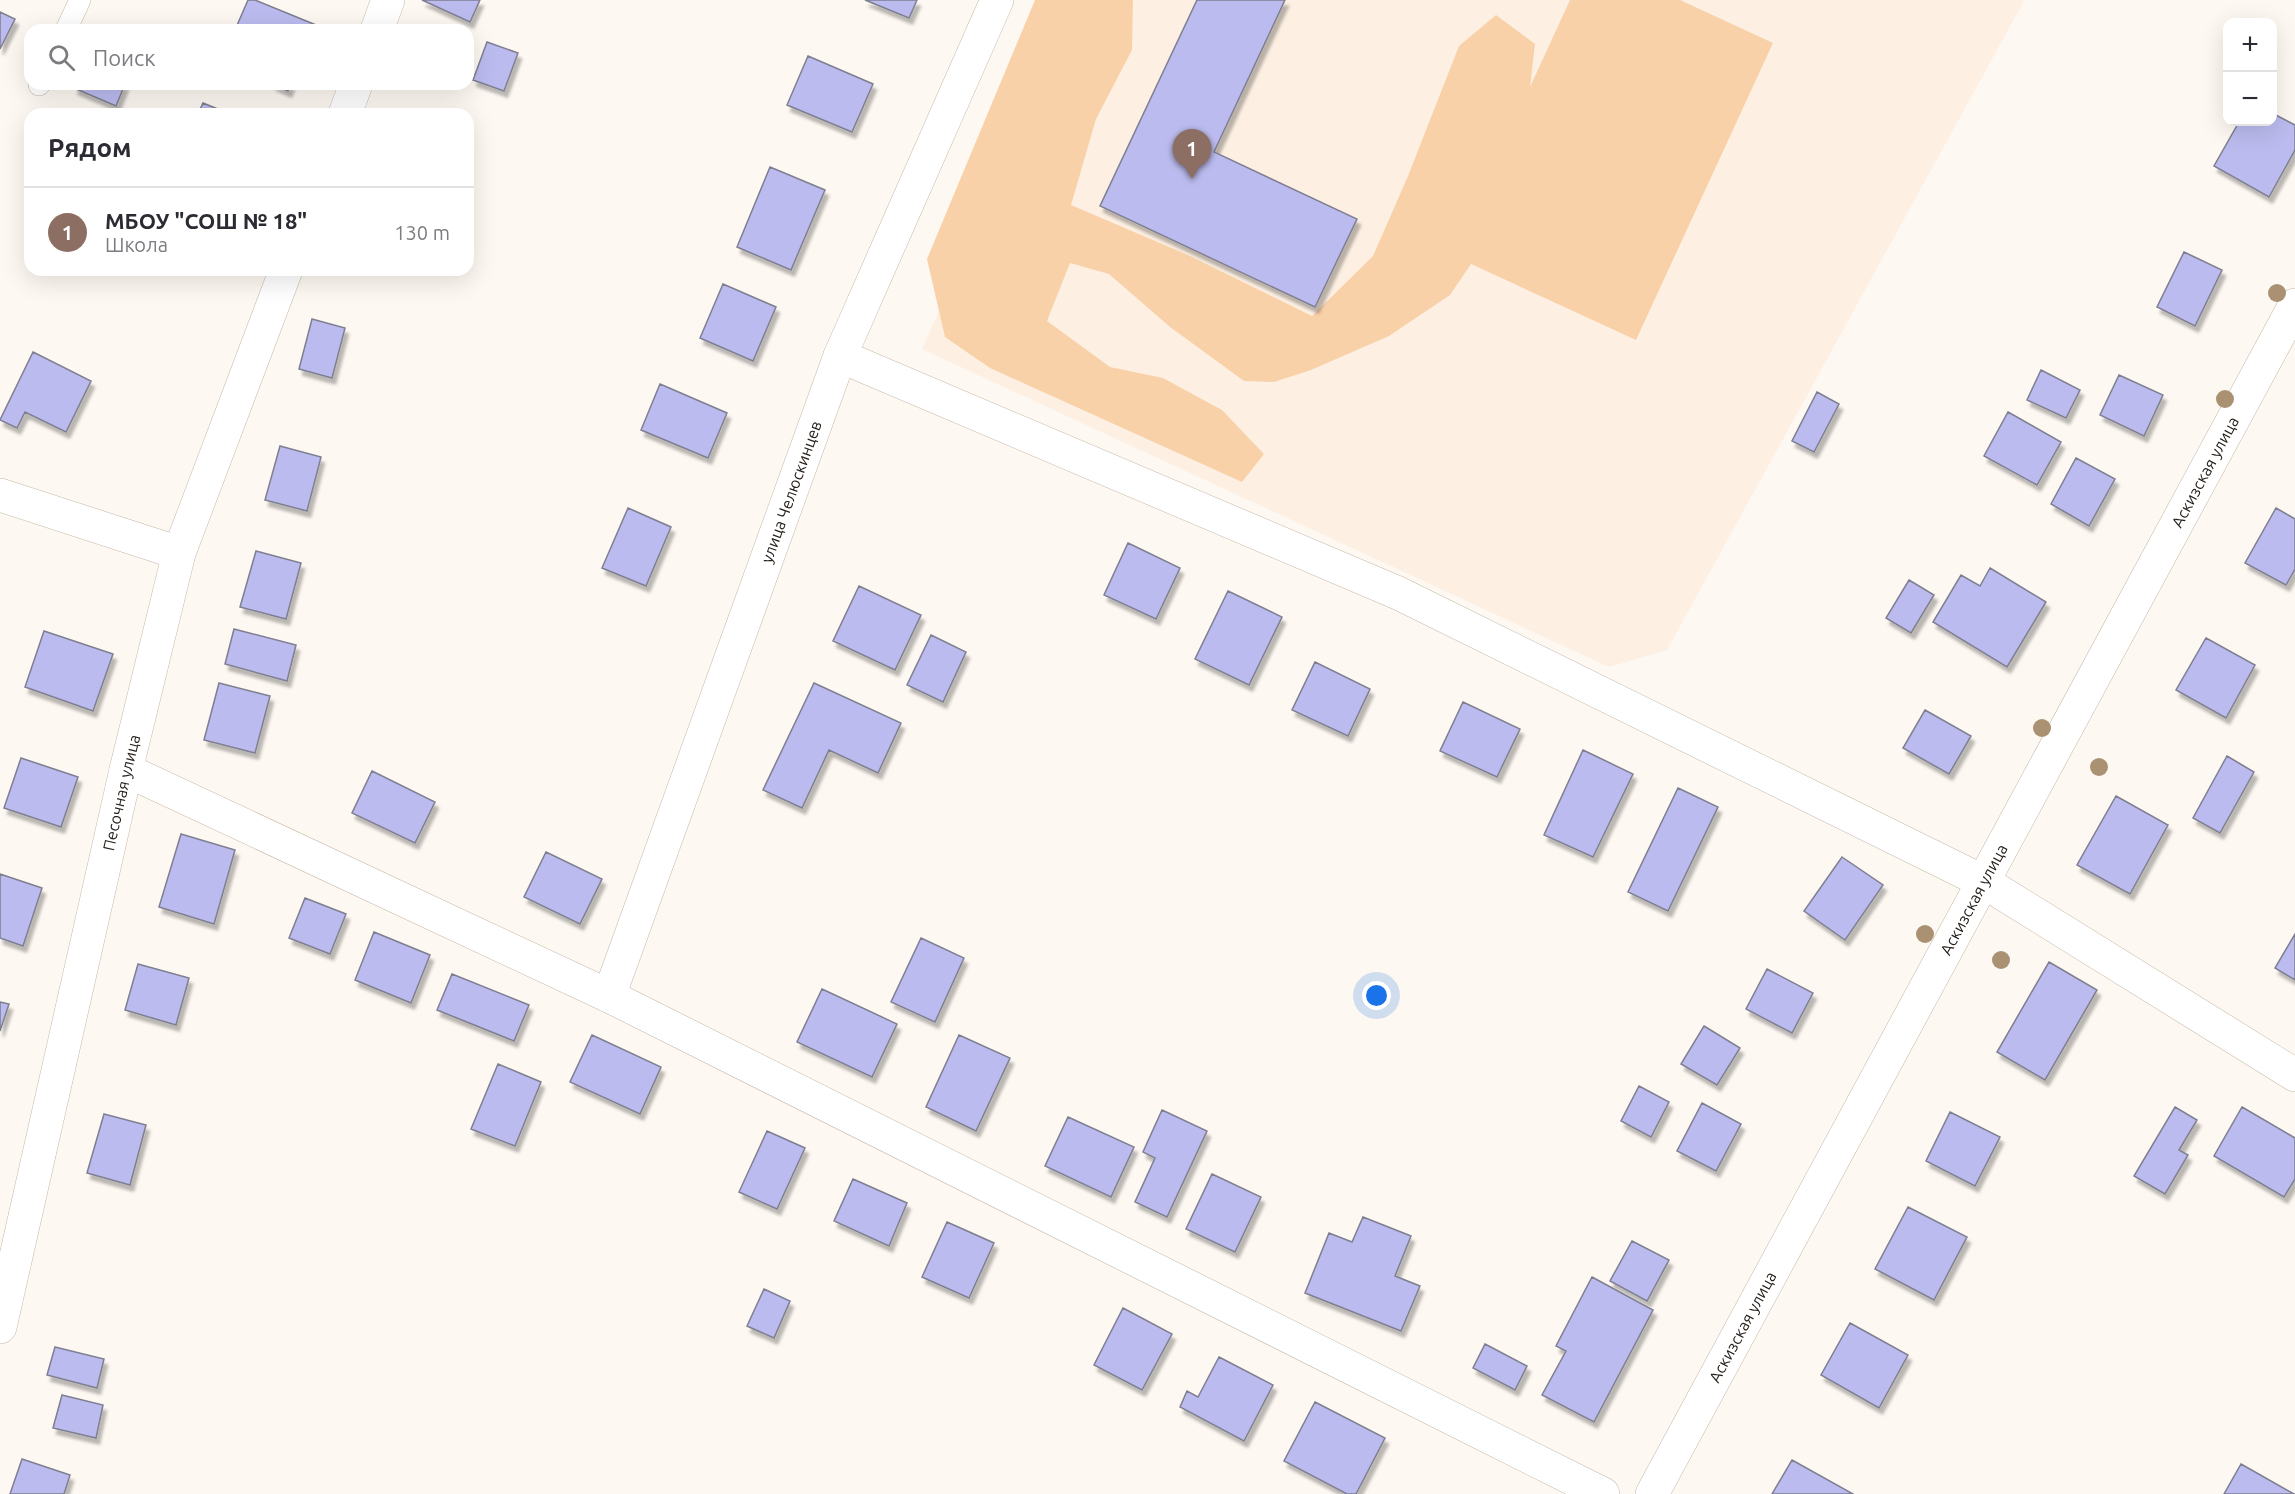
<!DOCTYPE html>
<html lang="ru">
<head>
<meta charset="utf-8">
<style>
  :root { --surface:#fff; --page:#f2f2f3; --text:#2b2b33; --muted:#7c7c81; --line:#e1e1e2; --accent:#ea580c }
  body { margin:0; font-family:Ubuntu,sans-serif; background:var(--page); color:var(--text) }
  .controls { position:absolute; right:18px; top:18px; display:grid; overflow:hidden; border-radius:12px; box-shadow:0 6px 24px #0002 }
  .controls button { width:54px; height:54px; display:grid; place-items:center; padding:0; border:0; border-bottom:2px solid var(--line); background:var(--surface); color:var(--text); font:30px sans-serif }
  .you { position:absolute; left:1377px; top:996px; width:21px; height:21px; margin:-15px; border:4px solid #fff; border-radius:50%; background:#1a73e8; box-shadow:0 0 0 9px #1a73e833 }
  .badge { display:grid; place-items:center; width:39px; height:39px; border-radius:50%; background:var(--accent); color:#fff; font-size:20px; font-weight:700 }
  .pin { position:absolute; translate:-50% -50px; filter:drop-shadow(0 2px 3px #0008) }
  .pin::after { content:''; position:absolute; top:32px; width:21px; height:18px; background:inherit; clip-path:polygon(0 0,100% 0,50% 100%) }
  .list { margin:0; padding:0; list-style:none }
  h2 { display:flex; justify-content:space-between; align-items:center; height:78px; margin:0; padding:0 24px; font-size:26px }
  h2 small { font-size:20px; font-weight:400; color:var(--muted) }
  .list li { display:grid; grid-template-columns:39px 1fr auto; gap:18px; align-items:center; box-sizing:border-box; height:90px; padding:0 24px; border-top:2px solid var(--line) }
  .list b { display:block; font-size:22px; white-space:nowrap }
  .list p { margin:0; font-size:20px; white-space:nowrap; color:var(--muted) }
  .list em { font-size:20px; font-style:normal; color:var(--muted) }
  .icon { flex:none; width:33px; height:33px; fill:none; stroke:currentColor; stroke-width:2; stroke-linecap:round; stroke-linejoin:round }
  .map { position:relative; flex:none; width:2295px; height:1494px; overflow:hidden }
  .search { position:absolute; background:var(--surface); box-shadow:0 6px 24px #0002; left:24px; top:24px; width:450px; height:66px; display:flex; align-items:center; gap:15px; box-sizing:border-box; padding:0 21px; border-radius:18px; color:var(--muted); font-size:22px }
  .panel { position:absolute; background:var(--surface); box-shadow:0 6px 24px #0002; left:24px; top:108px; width:450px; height:168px; border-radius:18px }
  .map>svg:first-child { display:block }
  .built { fill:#fdf0e3 }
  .green { fill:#f8d1a9 }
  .building { fill:#bbbbef; stroke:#7e7f90; stroke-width:1.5; filter:url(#shadow) }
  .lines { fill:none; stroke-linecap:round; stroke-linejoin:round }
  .lane-casing { stroke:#c6b8a9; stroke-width:22 }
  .street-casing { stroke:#c6b8a9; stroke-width:34 }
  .lane { stroke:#fff; stroke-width:21 }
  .street { stroke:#fff; stroke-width:33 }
  .tree { fill:#a99172 }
  .labels { text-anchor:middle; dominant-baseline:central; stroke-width:6; stroke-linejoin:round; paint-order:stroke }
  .street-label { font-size:16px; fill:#26201b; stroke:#fff }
</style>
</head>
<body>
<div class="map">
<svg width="2295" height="1494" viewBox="0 0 2295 1494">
  <defs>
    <filter id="shadow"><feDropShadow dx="3.5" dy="6" stdDeviation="1.5" flood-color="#0004"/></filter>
  </defs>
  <rect width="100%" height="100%" fill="#fef8f2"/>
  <!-- built -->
  <path class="built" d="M1076,0H2021L2024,1L1667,650L1609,667L922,349Z"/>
  <!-- green -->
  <path class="green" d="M1035,0H1133L1132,50L1096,119L1071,205L1188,255L1312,316L1373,256L1408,176L1459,46L1496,15L1535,44L1530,87L1570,0H1680L1773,43L1636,340L1471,264L1450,295L1389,336L1311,370L1274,382L1244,381L1170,327L1109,274L1070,263L1047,321L1110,367L1163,378L1222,410L1264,454L1242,482L990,368L945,337L927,259Z"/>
  <!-- building -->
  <path class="building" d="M248,0H255L316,25L314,30H235Z
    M422,0H480L470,22Z
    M865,0H917L909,18Z
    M1197,0H1285L1214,152L1357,219L1315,307L1100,206Z
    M0,12L15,19L0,49Z
    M487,42L518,53L504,91L473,80Z
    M808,56L873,84L852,132L787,105Z
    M76,84H125L116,106L74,88Z
    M272,84H291L288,91Z
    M203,103L230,114H198Z
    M2272,113L2295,125V150L2269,197L2214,166L2239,122H2272Z
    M770,167L825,190L791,270L737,247Z
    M2184,252L2222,270L2195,326L2157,307Z
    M723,284L776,307L753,361L700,338Z
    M312,319L345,328L332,378L299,369Z
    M33,352L91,381L66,432L25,412L17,428L0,420Z
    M2041,370L2080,390L2066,418L2027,400Z
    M2119,375L2163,395L2144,436L2100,415Z
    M660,384L727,413L708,458L641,430Z
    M1817,392L1839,404L1814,452L1792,441Z
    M2008,412L2061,442L2037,485L1984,456Z
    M280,446L321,457L307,511L265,500Z
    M2076,458L2115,479L2089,526L2051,504Z
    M628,508L671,527L646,586L602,568Z
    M2276,508L2295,519V569L2286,585L2245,563Z
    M1128,543L1180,568L1156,619L1104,595Z
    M256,551L301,563L286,619L240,607Z
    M1990,568L2046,602L2007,667L1933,622L1961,575L1980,586Z
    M1909,580L1934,595L1911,633L1886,618Z
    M859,586L921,615L895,670L833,641Z
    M1228,591L1282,617L1249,685L1195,659Z
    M234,629L296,645L287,681L225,664Z
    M44,631L113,654L93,711L25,687Z
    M931,635L966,652L943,702L907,685Z
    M2206,638L2255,665L2226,718L2176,690Z
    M1315,662L1370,689L1348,736L1292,710Z
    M219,683L270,696L255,753L204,740Z
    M814,683L901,723L878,773L829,750L802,808L763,790Z
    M1463,702L1520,729L1497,777L1440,751Z
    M1925,710L1971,736L1949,774L1903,748Z
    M1583,750L1633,774L1593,857L1544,835Z
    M2227,756L2254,772L2220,833L2193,818Z
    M21,758L78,777L61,827L4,808Z
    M372,771L435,802L415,843L352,813Z
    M1678,788L1718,807L1668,911L1628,892Z
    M2116,796L2168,825L2130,894L2077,865Z
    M181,834L235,850L214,924L159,907Z
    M546,852L602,879L580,924L524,897Z
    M1842,857L1883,885L1845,940L1804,911Z
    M0,874L42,888L23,946L0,938Z
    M305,898L346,914L330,954L289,938Z
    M374,932L430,955L411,1003L355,980Z
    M2295,934V980L2275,968Z
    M921,938L964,958L935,1022L891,1002Z
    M2049,962L2097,990L2045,1080L1997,1052Z
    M138,964L189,978L176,1025L125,1010Z
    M1767,969L1813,993L1792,1033L1746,1009Z
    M452,974L529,1005L514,1041L437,1010Z
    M822,989L897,1024L872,1077L797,1042Z
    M0,1002L9,1004L0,1031Z
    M1704,1026L1740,1048L1717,1085L1681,1064Z
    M592,1035L661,1067L640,1114L570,1082Z
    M959,1035L1010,1058L976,1131L926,1107Z
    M498,1064L541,1082L515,1146L471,1129Z
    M1639,1086L1669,1102L1651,1137L1621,1121Z
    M1702,1103L1741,1124L1716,1171L1677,1151Z
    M2175,1107L2197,1120L2179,1150L2188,1155L2165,1194L2134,1176Z
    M2242,1107L2295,1138V1179L2284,1197L2214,1156Z
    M1162,1110L1207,1131L1167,1217L1135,1202L1155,1158L1143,1152Z
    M1950,1112L2000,1137L1975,1186L1926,1161Z
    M104,1114L146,1125L130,1185L87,1173Z
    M1068,1117L1134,1147L1111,1197L1045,1166Z
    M767,1131L805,1148L777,1209L739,1192Z
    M1212,1174L1261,1197L1235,1252L1186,1229Z
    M853,1179L907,1203L889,1246L834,1221Z
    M1908,1207L1967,1237L1934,1300L1875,1269Z
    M1363,1217L1411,1236L1395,1276L1420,1286L1401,1331L1305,1293L1329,1233L1352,1242Z
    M947,1222L994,1243L969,1298L922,1277Z
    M1632,1241L1669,1260L1647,1301L1610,1281Z
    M1592,1277L1653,1310L1594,1422L1542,1395L1566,1351L1556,1346Z
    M764,1289L790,1301L774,1338L747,1326Z
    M1123,1308L1172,1334L1142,1390L1094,1365Z
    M1850,1323L1908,1355L1879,1408L1821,1375Z
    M1485,1344L1527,1366L1515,1390L1473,1368Z
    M55,1347L104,1359L97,1388L47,1375Z
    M1219,1357L1273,1385L1244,1441L1180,1407L1187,1391L1198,1397Z
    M62,1395L103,1405L96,1438L53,1428Z
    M1315,1402L1385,1438L1356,1494H1347L1284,1461Z
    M22,1459L70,1475L64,1494H10Z
    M1792,1460L1853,1494H1772Z
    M2241,1464L2294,1494H2224Z"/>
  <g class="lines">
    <defs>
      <path id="lane" d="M66,30L80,0
        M39,85L40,84"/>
      <g id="street">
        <path d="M377,30L388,0"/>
        <path d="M345,114L356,84"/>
        <path d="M840,356L1398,593L1984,882L2295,1075"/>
        <path d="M0,495L179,553"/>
        <path d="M126,770L609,996L1603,1494"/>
        <path id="s1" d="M609,996L840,356L997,0"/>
        <path id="s2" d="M0,1327L126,770L179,553L286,270"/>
        <path id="s3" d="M1652,1494L2295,305"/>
      </g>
    </defs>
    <!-- lane casing -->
    <use href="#lane" class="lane-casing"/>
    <!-- street casing -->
    <use href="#street" class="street-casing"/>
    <!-- lane -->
    <use href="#lane" class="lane"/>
    <!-- street -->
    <use href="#street" class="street"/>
  </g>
  <!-- trees -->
  <g class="tree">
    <circle cx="2277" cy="293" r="9"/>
    <circle cx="2225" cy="399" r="9"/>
    <circle cx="2042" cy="728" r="9"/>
    <circle cx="2099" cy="767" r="9"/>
    <circle cx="1925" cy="934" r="9"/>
    <circle cx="2001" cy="960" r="9"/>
  </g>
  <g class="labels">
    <!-- street labels -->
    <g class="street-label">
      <text stroke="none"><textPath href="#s3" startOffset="1162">Аскизская улица</textPath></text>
      <text stroke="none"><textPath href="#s1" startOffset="536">улица Челюскинцев</textPath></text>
      <text stroke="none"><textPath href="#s2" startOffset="548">Песочная улица</textPath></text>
      <text stroke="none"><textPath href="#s3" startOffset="676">Аскизская улица</textPath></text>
      <text stroke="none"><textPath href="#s3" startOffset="190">Аскизская улица</textPath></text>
    </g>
  </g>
</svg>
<div class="controls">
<button>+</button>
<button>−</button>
</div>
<div class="you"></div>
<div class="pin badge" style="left:1192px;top:179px;background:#8d6e63">1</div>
<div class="search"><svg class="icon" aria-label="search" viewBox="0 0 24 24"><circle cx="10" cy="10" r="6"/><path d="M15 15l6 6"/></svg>Поиск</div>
<section class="panel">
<h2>Рядом<small></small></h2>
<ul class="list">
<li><span class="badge" style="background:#8d6e63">1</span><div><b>МБОУ &quot;СОШ № 18&quot;</b><p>Школа</p></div><em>130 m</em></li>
</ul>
</section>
</div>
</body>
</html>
